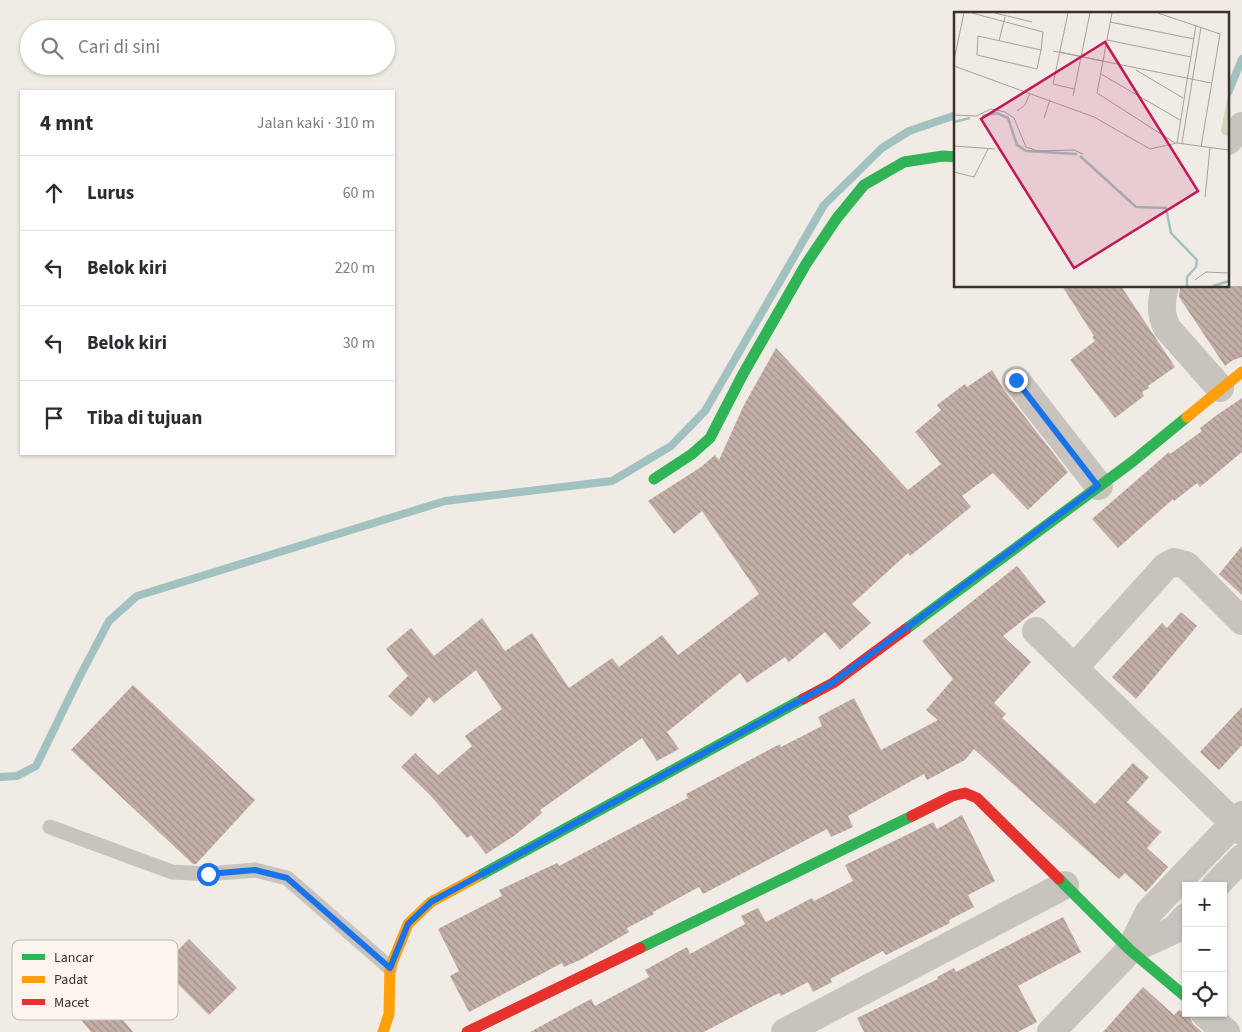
<!DOCTYPE html>
<html lang="id">
<head>
<meta charset="utf-8">
<style>
  :root { --surface:#fff; --page:#f2f2f3; --text:#2b2b33; --muted:#7c7c81; --line:#e1e1e2 }
  body { margin:0; font-family:"Source Sans 3",sans-serif; background:var(--page); color:var(--text) }
  .controls { position:absolute; right:15px; bottom:15px; display:grid; overflow:hidden; border-radius:0px; box-shadow:0 1px 4px #0004 }
  .controls button { width:45px; height:45px; display:grid; place-items:center; padding:0; border:0; border-bottom:1px solid var(--line); background:var(--surface); color:var(--text); font:25px sans-serif }
  .stop { position:absolute; width:15px; height:15px; margin:-11px; border:4px solid #1a73e8; border-radius:50%; background:#fff }
  .stop.end { background:#1a73e8; border-color:#fff; box-shadow:0 1px 5px #0008 }
  .list { margin:0; padding:0; list-style:none }
  h2 { display:flex; justify-content:space-between; align-items:center; height:65px; margin:0; padding:0 20px; font-size:21px }
  h2 small { font-size:16px; font-weight:400; color:var(--muted) }
  .list li { display:grid; grid-template-columns:32px 1fr auto; gap:15px; align-items:center; box-sizing:border-box; height:75px; padding:0 20px; border-top:1px solid var(--line) }
  .list b { display:block; font-size:19px; white-space:nowrap }
  .list em { font-size:16px; font-style:normal; color:var(--muted) }
  .icon { flex:none; width:28px; height:28px; fill:none; stroke:currentColor; stroke-width:2; stroke-linecap:round; stroke-linejoin:round }
  .map { position:relative; flex:none; width:1242px; height:1032px; overflow:hidden }
  .search { position:absolute; background:var(--surface); box-shadow:0 1px 4px #0004; left:20px; top:20px; width:375px; height:55px; display:flex; align-items:center; gap:12px; box-sizing:border-box; padding:0 18px; border-radius:28px; color:var(--muted); font-size:19px }
  .panel { position:absolute; background:var(--surface); box-shadow:0 1px 4px #0004; left:20px; top:90px; width:375px; height:365px; border-radius:0px }
  .map>svg:first-child { display:block }
  .lines { fill:none; stroke-linecap:round; stroke-linejoin:round }
  .stream { stroke:#a1c2c1; stroke-width:8 }
  .building { fill:url(#building-back-hatch) }
  .lane { stroke:#c9c3be; stroke-width:15 }
  .street { stroke:#c9c3be; stroke-width:28 }
  .fast { stroke:#30b455; stroke-width:11 }
  .slow { stroke:#ff9f0a; stroke-width:11 }
  .jam { stroke:#e5322d; stroke-width:11 }
  .route { stroke:#1a73e8; stroke-width:6 }
  .inset-river { fill:none; stroke:#a1c2c1; stroke-width:2.5 }
  .inset-road { fill:none; stroke:#a8a09b; stroke-width:1 }
  .view { fill:#c2185b; fill-opacity:0.15; stroke:#c2185b; stroke-width:2.5 }
  .inset-edge { fill:none; stroke:#3b302b; stroke-width:2.5 }
  .key { fill:#fbf5ee; stroke:#c1bab4; stroke-width:1 }
  .key-label { font-size:14px; fill:#3b302b }
</style>
</head>
<body>
<div class="map">
<svg width="1242" height="1032" viewBox="0 0 1242 1032">
  <defs>
    <pattern id="building-back-hatch" width="6" height="6" patternUnits="userSpaceOnUse" patternTransform="scale(1.25)"><rect width="6" height="6" fill="#c3afa7"/><path d="M-1 5l2 2M0 0l6 6M5-1l2 2" fill="none" stroke="#a08f88"/></pattern>
  </defs>
  <rect width="100%" height="100%" fill="#f0ebe5"/>
  <g class="lines">
    <!-- stream -->
    <path class="stream" d="M1228,93L1242,59
      M0,777L17,776L36,766L81,674L109,621L137,596L445,501L612,481L671,446L705,411L824,205L882,148L909,131L956,115"/>
  </g>
  <!-- building -->
  <path class="building" d="M1062,286H1121L1175,367L1148,386L1149,388L1142,392L1144,396L1115,418L1070,360L1095,341L1092,337L1094,336Z
    M1180,286H1242V357L1233,360L1225,366L1179,297Z
    M776,348L908,490L941,464L915,432L941,410L937,405L965,384L967,387L992,370L1004,390L1068,472L1028,510L993,473L962,496L971,507L910,556L908,553L852,604L871,623L840,650L825,632L789,662L785,657L747,683L740,673L667,732L679,749L657,761L642,738L540,810L542,813L514,836L486,854L471,835L467,838L430,795L401,767L415,753L438,775L472,746L465,736L502,709L476,670L434,703L429,697L411,717L388,696L408,676L386,649L411,628L434,656L482,618L505,651L532,633L569,688L612,658L619,667L662,635L678,655L759,594L702,511L674,534L648,501L701,467L715,455L719,460L744,405Z
    M1242,398V452L1200,487L1197,483L1174,501L1173,499L1118,548L1092,519L1169,452L1170,454L1202,431L1200,428L1217,415Z
    M1242,546V595L1219,574Z
    M1017,566L1046,602L1003,636L1031,662L994,703L1006,714L1002,718L1095,804L1133,763L1149,777L1127,802L1161,832L1147,848L1168,867L1146,892L1125,873L1119,879L974,749L965,760L927,780L924,774L848,816L853,827L831,837L827,829L703,894L699,887L653,912L654,914L627,928L629,932L582,959L564,967L562,963L469,1012L450,976L459,971L438,929L502,896L499,890L557,863L559,866L688,798L686,794L780,744L781,747L822,726L818,717L854,698L881,750L938,720L926,710L953,679L922,641Z
    M1181,612L1197,626L1136,699L1112,677L1162,623L1167,628Z
    M133,685L255,800L196,864H193L71,750Z
    M1242,707V745L1219,770L1200,752Z
    M962,815L995,881L968,895L974,907L949,920L950,923L886,955L883,951L830,979L832,982L813,992L808,982L781,996L779,993L753,1006L704,1032H530L591,999L595,1006L649,977L645,970L687,947L690,954L745,924L741,916L758,908L766,922L812,898L814,901L853,881L845,865L933,822L937,829Z
    M1063,917L1081,952L1018,986L1037,1022L1018,1032H864L857,1018L938,979L937,977L954,968L956,972Z
    M189,939L237,988L209,1015L161,967Z
    M67,952L133,1032H91L42,973Z
    M1143,987L1174,1015L1179,1010L1188,1013L1193,1024L1202,1032H1103Z"/>
  <g class="lines">
    <!-- lane -->
    <path class="lane" d="M50,827L172,872L208,874L255,870L287,878L390,968"/>
    <!-- street -->
    <path class="street" d="M1228,141L1242,126
      M1165,286C1161,303 1160,313 1167,328L1220,388
      M1016,380L1099,486
      M1036,631L1242,831
      M1074,668L1165,567L1174,562L1186,565L1242,621
      M1215,886L1242,858
      M1130,950L1174,930L1186,917
      M1204,1013L1226,1032
      M785,1032L1065,885
      M1051,1032L1130,950L1149,912L1242,815"/>
    <!-- fast -->
    <path class="fast" d="M654,479L692,454L710,438L743,374L806,264L837,218L864,185L904,162L943,156L956,157
      M906,629L1132,462L1187,417
      M477,877L803,699
      M1059,879L1130,950L1186,997
      M640,948L912,816"/>
    <!-- slow -->
    <path class="slow" d="M1187,417L1242,372
      M383,1032L389,1014L390,968L408,924L431,902L477,877"/>
    <!-- jam -->
    <path class="jam" d="M803,699L833,683L906,629
      M912,816L952,796L965,793L977,798L1059,879
      M467,1032L640,948"/>
  </g>
  <g class="lines">
    <!-- route -->
    <path class="route" d="M208,874L255,870L287,878L390,968L408,924L431,902L832,683L1098,486L1016,380"/>
  </g>
  <!-- overview -->
  <g transform="translate(954 12)">
    <rect width="275" height="275" fill="#f0ebe5"/>
    <path d="M275,78V124L269,123L267,119Z" fill="#d1d6bf"/>
    <path class="inset-river" d="M28,104L43,101L54,106L63,133L72,139L123,142M0,110L16,106M126,144L182,195L212,196L217,221L243,248L242,255L233,265V274M259,274L275,269"/>
    <path class="inset-road" d="M18,1L89,20L87,38L83,57L23,43L24,24L87,38M41,1L78,10M114,1L99,72L120,77M158,1L143,81L221,131M204,1L266,22L247,135M156,10L240,27M153,28L237,45M45,29L51,5M99,39L257,71M106,40L149,49M0,48L10,1M0,54L140,105L196,137L223,131L275,138M182,58L229,86M147,62L226,108M119,84L136,1M63,99L71,93L76,81M0,103L22,104L37,97L51,100L60,106L72,135L84,139L120,138L129,142M90,106L96,88M223,131L242,13M228,131L247,15M0,134L41,137M0,160L20,165L34,137M251,185L256,136M241,268L252,260L275,261"/>
    <path class="view" d="M151,30L244,179L120,256L27,107Z"/>
    <rect width="275" height="275" class="inset-edge"/>
  </g>
  <!-- legend -->
  <rect x="12" y="940" width="166" height="80" rx="8" class="key"/>
  <rect x="22" y="954" width="23" height="6" fill="#30b455"/>
  <rect x="22" y="976" width="23" height="7" fill="#ff9f0a"/>
  <rect x="22" y="999" width="23" height="6" fill="#e5322d"/>
  <g class="key-label">
    <text x="54" y="962">Lancar</text>
    <text x="54" y="984">Padat</text>
    <text x="54" y="1007">Macet</text>
  </g>
</svg>
<div class="controls">
<button>+</button>
<button>−</button>
<button><svg class="icon" aria-label="locate" viewBox="0 0 24 24"><circle cx="12" cy="12" r="6"/><path d="M12 2v4M12 18v4M2 12h4M18 12h4"/></svg></button>
</div>
<div class="stop" style="left:208px;top:874px"></div>
<div class="stop end" style="left:1016px;top:380px"></div>
<div class="search"><svg class="icon" aria-label="search" viewBox="0 0 24 24"><circle cx="10" cy="10" r="6"/><path d="M15 15l6 6"/></svg>Cari di sini</div>
<section class="panel">
<h2>4 mnt<small>Jalan kaki · 310 m</small></h2>
<ul class="list">
<li><svg class="icon" aria-label="ahead" viewBox="0 0 24 24"><path d="M12 20V5M6 11l6-6 6 6"/></svg><div><b>Lurus</b></div><em>60 m</em></li>
<li><svg class="icon" aria-label="left" viewBox="0 0 24 24"><path d="M17 20v-9H6M10 6l-5 5 5 5"/></svg><div><b>Belok kiri</b></div><em>220 m</em></li>
<li><svg class="icon" aria-label="left" viewBox="0 0 24 24"><path d="M17 20v-9H6M10 6l-5 5 5 5"/></svg><div><b>Belok kiri</b></div><em>30 m</em></li>
<li><svg class="icon" aria-label="arrive" viewBox="0 0 24 24"><path d="M6 21V4h12l-3 4 3 4H6"/></svg><div><b>Tiba di tujuan</b></div></li>
</ul>
</section>
</div>
</body>
</html>
